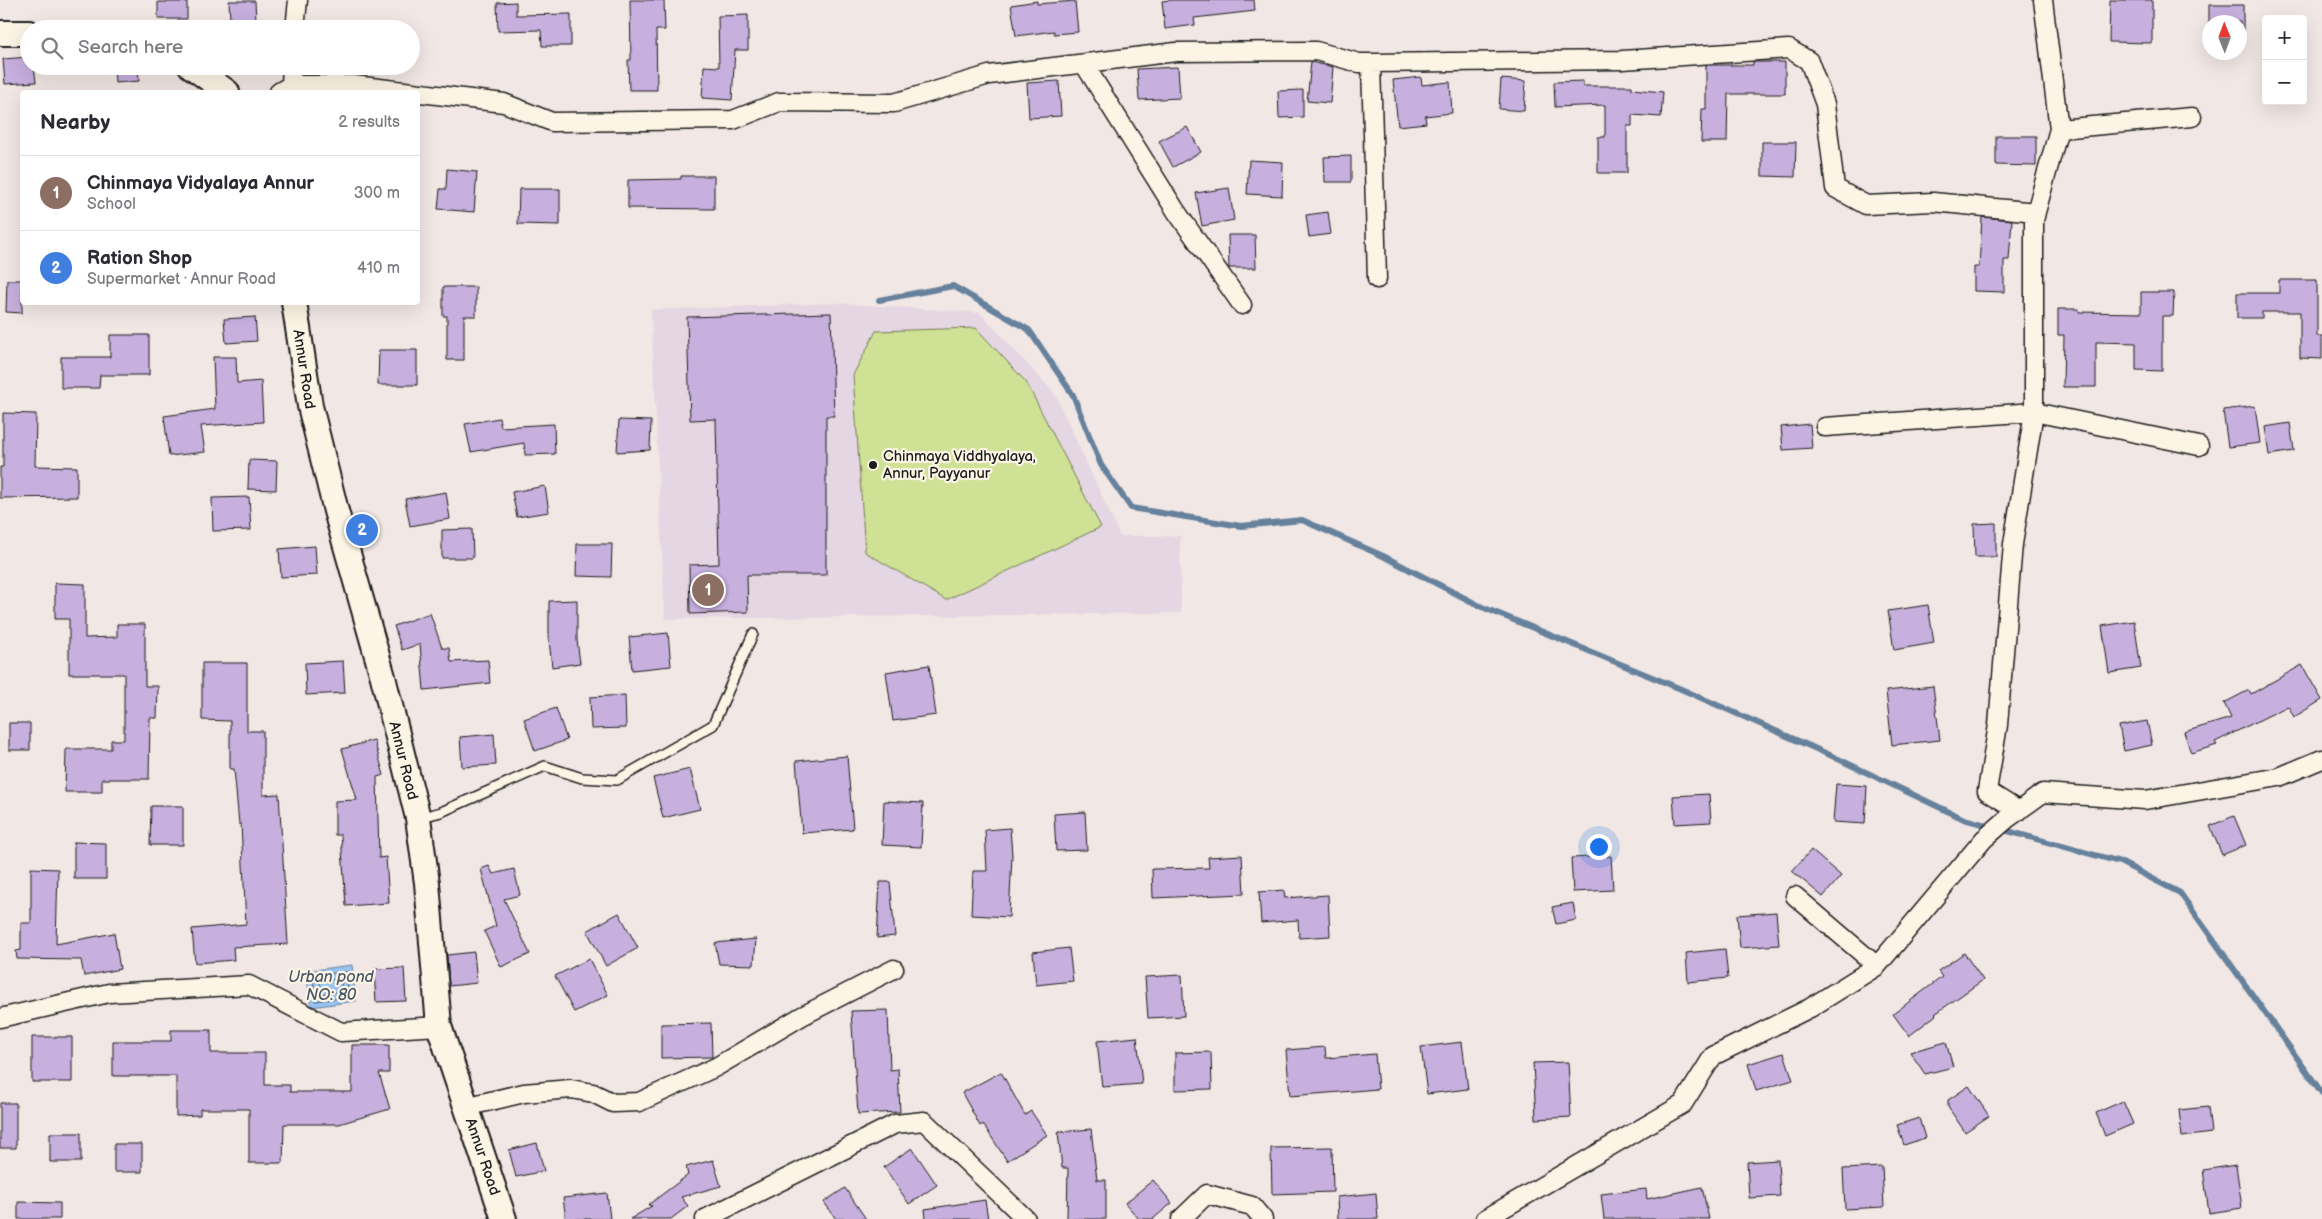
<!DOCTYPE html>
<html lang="en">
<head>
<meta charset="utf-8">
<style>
  :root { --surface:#fff; --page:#f2f2f3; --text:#2b2b33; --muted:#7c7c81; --line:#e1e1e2; --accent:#ea580c }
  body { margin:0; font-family:"Balsamiq Sans",sans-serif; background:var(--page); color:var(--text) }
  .controls { position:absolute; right:15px; top:15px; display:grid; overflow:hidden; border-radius:5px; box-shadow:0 5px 20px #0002 }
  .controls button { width:45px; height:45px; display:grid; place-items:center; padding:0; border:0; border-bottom:1px solid var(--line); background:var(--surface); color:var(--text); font:25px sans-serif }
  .compass { position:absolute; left:2202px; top:15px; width:45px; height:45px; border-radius:50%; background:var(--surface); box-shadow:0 5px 20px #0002; rotate:359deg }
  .you { position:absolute; left:1598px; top:846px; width:18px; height:18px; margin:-12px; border:4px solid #fff; border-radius:50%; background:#1a73e8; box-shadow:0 0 0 8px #1a73e833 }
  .badge { display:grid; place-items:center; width:32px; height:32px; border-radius:50%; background:var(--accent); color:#fff; font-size:16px; font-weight:700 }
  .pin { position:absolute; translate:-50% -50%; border:2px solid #fff; box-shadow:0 1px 5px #0006 }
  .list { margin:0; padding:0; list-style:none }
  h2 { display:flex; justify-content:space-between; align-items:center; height:65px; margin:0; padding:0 20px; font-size:21px }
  h2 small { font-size:16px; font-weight:400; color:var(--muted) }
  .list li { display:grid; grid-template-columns:32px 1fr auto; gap:15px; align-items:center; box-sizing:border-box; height:75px; padding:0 20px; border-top:1px solid var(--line) }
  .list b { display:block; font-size:19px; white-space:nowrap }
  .list p { margin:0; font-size:16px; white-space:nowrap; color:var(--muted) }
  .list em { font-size:16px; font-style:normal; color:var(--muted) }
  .icon { flex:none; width:28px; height:28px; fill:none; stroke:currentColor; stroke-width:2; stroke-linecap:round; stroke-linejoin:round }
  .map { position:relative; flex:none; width:2322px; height:1219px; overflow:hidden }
  .search { position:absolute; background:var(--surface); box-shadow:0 5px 20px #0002; left:20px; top:20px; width:400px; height:55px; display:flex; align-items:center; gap:12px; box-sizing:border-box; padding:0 18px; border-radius:28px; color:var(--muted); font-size:19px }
  .panel { position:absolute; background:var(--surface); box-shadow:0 5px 20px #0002; left:20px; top:90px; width:400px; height:215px; border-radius:5px }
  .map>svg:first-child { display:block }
  .built { fill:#e4d6e2 }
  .green { fill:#cee195; stroke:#757e58 }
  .water { fill:#98c4f1; stroke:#66819c }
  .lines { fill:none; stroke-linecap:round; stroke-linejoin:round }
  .shore { stroke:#4e5f71; stroke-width:1 }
  .stream { stroke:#66819c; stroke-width:6 }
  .building { fill:#c7afde; stroke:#1c1c1c }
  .lane-casing { stroke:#1c1c1c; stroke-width:12 }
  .street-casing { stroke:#1c1c1c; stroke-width:21 }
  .secondary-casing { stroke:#1c1c1c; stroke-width:28 }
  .lane { stroke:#fcf5e5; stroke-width:9 }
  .street { stroke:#fcf5e5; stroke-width:18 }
  .secondary { stroke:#fcf5e5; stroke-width:24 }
  .poi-dot { fill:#1c1c1c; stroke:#fcf5e5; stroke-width:2 }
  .labels { text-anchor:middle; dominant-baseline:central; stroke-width:4.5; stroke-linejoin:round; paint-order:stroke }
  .street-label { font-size:15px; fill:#1c1c1c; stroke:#fcf5e5 }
  .poi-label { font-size:15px; fill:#1c1c1c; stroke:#fcf5e5; text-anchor:start }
  .water-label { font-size:16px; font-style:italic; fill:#475767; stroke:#fcf5e5 }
</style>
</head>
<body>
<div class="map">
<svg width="2322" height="1219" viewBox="0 0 2322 1219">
  <rect width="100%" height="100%" fill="#f1e7e4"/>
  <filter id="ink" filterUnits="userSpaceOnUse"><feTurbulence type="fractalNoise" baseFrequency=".02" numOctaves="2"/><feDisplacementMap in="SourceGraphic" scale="10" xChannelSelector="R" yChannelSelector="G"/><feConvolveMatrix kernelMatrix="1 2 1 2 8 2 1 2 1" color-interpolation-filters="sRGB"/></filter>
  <g filter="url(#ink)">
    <!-- built -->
    <path class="built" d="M838,303L980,313L1055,394L1120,536H1180L1181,613L665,619L651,310Z"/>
    <!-- green -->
    <path class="green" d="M976,328L1026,382L1101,527L946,600L865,552L853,375L876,331Z"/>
    <!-- water -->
    <path class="water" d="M352,965L356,1001L311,1007L306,971Z"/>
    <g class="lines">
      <!-- shore -->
      <path class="shore" d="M346,972L349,997L315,1001L313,976Z
        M341,979L342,991L321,994L320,981Z"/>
      <!-- stream -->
      <path class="stream" d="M879,300L953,286L1029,330L1073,395L1101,465L1131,508L1241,526L1302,520L1383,556L1482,607L1681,689L1832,756L1964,819L2120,862L2180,893L2322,1093"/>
    </g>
    <!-- building -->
    <path class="building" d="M630,0H664L665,30H656L657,90H629L628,60H631Z
      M1170,0H1254L1255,11L1194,18L1195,25L1165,29L1162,1Z
      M2110,0H2152V43L2109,42Z
      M229,1H255L256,20H230Z
      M1037,1V4L1075,1L1078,32L1054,34V31L1016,36L1011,5Z
      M158,2H187V19H158Z
      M516,2V15L571,14V46H542L541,30L498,31L497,3Z
      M2209,5H2243V30H2240V22H2210L2209,30Z
      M748,15V50H735L732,100L702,98L704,66L719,67L718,16Z
      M29,57V66H34L36,82L5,84L3,59Z
      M1311,62L1333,67L1330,103L1307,101Z
      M1753,62H1785V94H1728L1727,142H1701L1702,109H1706V65H1753Z
      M114,66H138L139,81L115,83Z
      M1178,67L1180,98L1139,100L1137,69Z
      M1421,77L1422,85L1450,82L1452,113L1425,116L1426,123L1398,126L1393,80Z
      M1501,79L1526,81L1524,111L1499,109Z
      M1059,81L1061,116L1029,118L1027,83Z
      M1583,81V86H1632V89L1663,92L1661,117L1632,115V126H1627V173H1598V137H1605V105L1555,107L1554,82Z
      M1303,90V117L1279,118L1278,91Z
      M1187,127L1201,152L1173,167L1159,141Z
      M1996,136H2036V166L1996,165Z
      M1762,142H1796L1795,177L1762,176Z
      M1351,156V182H1325L1324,157Z
      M1249,160L1283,162L1282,196L1247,194Z
      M447,169L477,172L474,212L438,209L440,189H446Z
      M681,176H714V209L628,208V180L681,179Z
      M1229,188L1234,220L1202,226L1196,193Z
      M519,189H560V225L518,224Z
      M1328,212L1331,234L1309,237L1306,215Z
      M1982,217L2012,220L2009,260H2004V292L1974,291V267H1979Z
      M1228,235H1255L1256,268H1229Z
      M7,280H22V313L6,312Z
      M2279,280H2317V336H2322V359L2300,358V312H2262V318H2237V293H2279Z
      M443,287H476V316H464V360H447V316H443Z
      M2141,292H2174L2173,316H2162V371L2136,370V343L2096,342V387H2063L2064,335H2058V309H2079V312L2141,313Z
      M831,313L834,416H826V575H747L748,612L690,614L689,565L719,564L716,419L690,420L687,317Z
      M255,317L257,341L226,343L224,319Z
      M110,335H149V375H100L99,388H61V357H110Z
      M379,350H417V385H378Z
      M213,357H236L237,383L261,381L263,422L201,426L205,452L169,456L164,416L215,409Z
      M2255,406L2260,443L2228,447L2223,410Z
      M3,413L36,414L35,466L77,467V497L0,498V467H3Z
      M499,418L501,427L554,424L555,454L525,455L524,443L471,452L465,424Z
      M619,420L651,421L650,450L617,452Z
      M2290,423L2294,451L2269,455L2265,427Z
      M1810,424L1812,448L1783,450L1781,427Z
      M249,460L277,461L276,490L248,489Z
      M545,486L549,512L517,517L512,492Z
      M446,492L450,519L410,526L405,499Z
      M249,497L251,530L213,531L212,498Z
      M1996,523V557H1975L1974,524Z
      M472,529L473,558H442V530Z
      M577,544H612L611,577L576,576Z
      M315,546L317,575L281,577L279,549Z
      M55,583L85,584V638L117,637V624H145V686H158L157,718H150L149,779H102V792H65L66,749H111V740H124V674H69V619H55Z
      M577,600V640L580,663L552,667L549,640V601Z
      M1928,605L1934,643L1894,650L1888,611Z
      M430,613L442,648H449L451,662L488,660L490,683L424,690L420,644L402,650L394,626Z
      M2134,621L2141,668L2109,673L2102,626Z
      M668,633L671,666L632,670L629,637Z
      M343,661L345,693L306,695L305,663Z
      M202,663H247V731H263V795L279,794L288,944L233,947L234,960L195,963L192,929L246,924L241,824H239L234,769H230V721L202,720Z
      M929,665L936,715L893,721L886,672Z
      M2302,665L2322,700L2294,717L2288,706L2215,742L2217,745L2191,753L2184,732L2231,718L2224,703L2249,690L2251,694Z
      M1933,686L1940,740L1892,745L1886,691Z
      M625,695L626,728L591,729L590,697Z
      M556,708L567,740L535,751L524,719Z
      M2147,721L2152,745L2124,751L2119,726Z
      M9,723H30V750H9Z
      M494,734L496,765L462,767L460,737Z
      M374,740L384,775L377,777L379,858L386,857L389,903L346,906L341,835H335V801L357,800L342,749Z
      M847,756L853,829L802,833L796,761Z
      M690,769L700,809L663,818L653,778Z
      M1836,784L1867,786L1865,824L1833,822Z
      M1709,794L1711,822L1675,824L1673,796Z
      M884,801L923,803L921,847L882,845Z
      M151,806H183V845H150Z
      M1085,812L1087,850L1056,851L1054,814Z
      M2234,816L2246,845L2222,855L2210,826Z
      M1010,828L1012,855L1009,917L971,915L973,871H987L985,830Z
      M74,842L106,843V879H74Z
      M1811,850L1841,876L1823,897L1792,871Z
      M1242,855L1244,894L1153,898L1152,869L1209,868L1208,857Z
      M1611,856L1613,890L1573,892L1571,858Z
      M489,866L493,874L514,869L520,895L504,899L530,954L501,967L484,931L496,926L481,869Z
      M31,868L58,869L56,944L114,933L120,969L84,976L81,960L17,959L16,951L21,950V923H31Z
      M880,882H890L895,936L877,938Z
      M1284,890L1285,898L1328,895L1330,936L1299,938L1298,920L1261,923L1259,892Z
      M1573,903L1576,920L1556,924L1552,907Z
      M1776,912L1779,945L1740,948L1737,915Z
      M619,913L638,948L606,966L587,931Z
      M756,939L754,965L719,964L715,943Z
      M1069,948L1073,981L1036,985L1033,952Z
      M1725,949L1728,978L1688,982L1686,953Z
      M474,952L477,983L449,986L447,955Z
      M1964,953L1983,980L1935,1014L1936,1015L1909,1036L1893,1014L1942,977L1938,971Z
      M589,959L608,995L574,1012L555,976Z
      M404,968L406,1001L376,1002L374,969Z
      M1182,975L1184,1016L1148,1018L1145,977Z
      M888,1010L890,1070L898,1069L900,1112L858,1114L851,1011Z
      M711,1023L712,1057L661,1058V1024Z
      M171,1030H211V1053H265V1085H290V1092H352V1045H389V1073H379L390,1109L339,1124H284L283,1163H249V1109H200V1115L176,1116V1076H113V1041H171Z
      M32,1037H72V1082H32Z
      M1137,1037L1142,1084L1102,1087L1097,1041Z
      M1462,1042L1468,1089L1427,1094L1421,1047Z
      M1946,1042L1953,1067L1925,1074L1910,1052Z
      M1325,1047L1326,1058L1375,1054L1378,1089L1290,1096L1286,1050Z
      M1211,1052L1212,1089L1175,1090V1053Z
      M1784,1053L1793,1080L1756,1091L1748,1064Z
      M1568,1062L1571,1117L1536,1119L1533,1063Z
      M1001,1072L1025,1115L1031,1111L1047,1135L1007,1161L983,1124L980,1126L962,1093Z
      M1969,1086L1989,1116L1965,1132L1948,1107V1100Z
      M2123,1101L2133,1124L2105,1136L2096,1113Z
      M0,1103H16V1148H0Z
      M2208,1107L2211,1133L2182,1137L2179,1110Z
      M1919,1118L1925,1138L1904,1145L1897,1125Z
      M1091,1129L1097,1180H1106V1219H1067L1068,1168H1062L1058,1132Z
      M50,1133H81V1162H50Z
      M537,1143L544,1171L516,1177L509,1150Z
      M114,1144H142V1172H114Z
      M1332,1147L1333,1192L1272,1194L1271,1148Z
      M912,1148L937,1185L909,1204L884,1167Z
      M713,1160L721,1186L681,1197L688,1206L671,1219H630L652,1206L648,1205L688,1175L686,1167Z
      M1778,1160L1780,1196L1749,1198L1747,1162Z
      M2236,1165L2242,1208L2209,1213L2203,1170Z
      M1882,1167L1884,1207L1845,1209L1843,1169Z
      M1153,1180L1172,1203L1153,1219H1139L1125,1203Z
      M1702,1187L1709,1219H1604L1601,1194L1646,1189L1647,1199Z
      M845,1188L866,1219H836L824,1202Z
      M607,1193L610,1219H566L563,1198Z
      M1376,1193L1378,1219H1338L1337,1197Z
      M985,1200L988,1219H926L925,1209Z
      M18,1202L60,1203V1219H18Z"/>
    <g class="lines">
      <defs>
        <path id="lane" d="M418,818L441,812L545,766L582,778L617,780L713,725L753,634"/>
        <path id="street" d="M295,29L298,0
          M1371,63L1377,279
          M1084,64L1176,211L1242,305
          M291,85H354L504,103L552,122L733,120L779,102L894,103L989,75L1176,52L1316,51L1359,63H1371L1622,60L1789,49L1809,61L1825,104L1835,188L1866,205L1933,202L2036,212L2059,129L2043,0
          M279,92L291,85L292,66
          M2059,129L2192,117
          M1825,427L2034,412L2199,446
          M2019,811L1987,791L1998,725L2013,544L2034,412V221L2036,212
          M1795,896L1877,966
          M0,1018L109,993L249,985L341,1032L439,1026
          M465,1107L524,1093L571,1089L593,1093L613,1103L639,1102L716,1067L802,1016L894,969
          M705,1219L895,1124L924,1121L1026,1219
          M1181,1219L1207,1194L1252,1206L1263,1219
          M1485,1219L1683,1104L1713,1056L1810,1008L1877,966L1984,839L2007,819L2043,793L2145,800L2279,777L2322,759"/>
        <g id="secondary">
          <path d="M0,33H29"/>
          <path d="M191,66L227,92"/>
          <path id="s1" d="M294,302L310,406L336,511L383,677L418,818L427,883L439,1026L504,1219"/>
        </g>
      </defs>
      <!-- lane casing -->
      <use href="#lane" class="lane-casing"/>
      <!-- street casing -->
      <use href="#street" class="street-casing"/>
      <!-- secondary casing -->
      <use href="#secondary" class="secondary-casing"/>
      <!-- lane -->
      <use href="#lane" class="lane"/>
      <!-- street -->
      <use href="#street" class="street"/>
      <!-- secondary -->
      <use href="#secondary" class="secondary"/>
    </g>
  </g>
  <!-- markers -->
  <circle class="poi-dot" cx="873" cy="465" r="5"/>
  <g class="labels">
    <!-- street labels -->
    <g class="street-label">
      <text stroke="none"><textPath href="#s1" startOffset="68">Annur Road</textPath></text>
      <text stroke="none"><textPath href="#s1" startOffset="472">Annur Road</textPath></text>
      <text stroke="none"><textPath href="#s1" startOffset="878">Annur Road</textPath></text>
    </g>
    <!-- poi labels -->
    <g class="poi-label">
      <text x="883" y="456">Chinmaya Viddhyalaya,<tspan x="883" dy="17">Annur, Payyanur</tspan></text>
    </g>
    <!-- water labels -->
    <g class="water-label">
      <text x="331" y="977">Urban pond<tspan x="331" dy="18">NO: 80</tspan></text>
    </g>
  </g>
</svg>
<div class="controls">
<button>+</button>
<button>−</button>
</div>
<svg class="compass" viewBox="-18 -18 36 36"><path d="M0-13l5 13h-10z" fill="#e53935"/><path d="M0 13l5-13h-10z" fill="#7c7c81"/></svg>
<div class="you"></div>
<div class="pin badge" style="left:708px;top:590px;background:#8d6e63">1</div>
<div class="pin badge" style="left:362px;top:530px;background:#3f7fe0">2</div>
<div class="search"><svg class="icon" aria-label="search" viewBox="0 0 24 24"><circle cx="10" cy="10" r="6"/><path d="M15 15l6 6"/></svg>Search here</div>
<section class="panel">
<h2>Nearby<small>2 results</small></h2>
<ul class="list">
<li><span class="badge" style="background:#8d6e63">1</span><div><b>Chinmaya Vidyalaya Annur</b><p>School</p></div><em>300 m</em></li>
<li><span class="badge" style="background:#3f7fe0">2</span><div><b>Ration Shop</b><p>Supermarket · Annur Road</p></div><em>410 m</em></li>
</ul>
</section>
</div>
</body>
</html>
